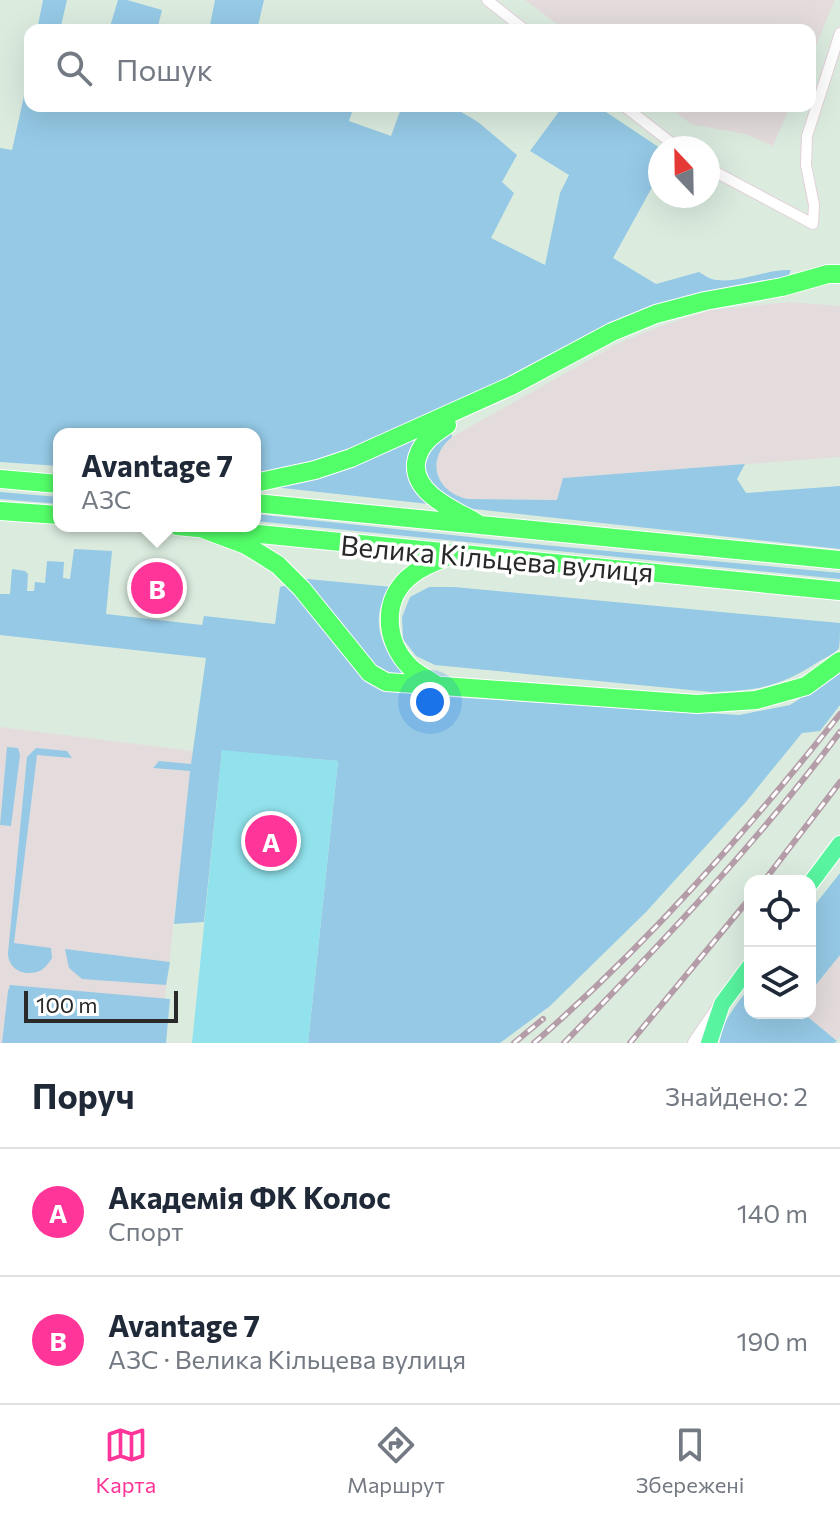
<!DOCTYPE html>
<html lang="uk">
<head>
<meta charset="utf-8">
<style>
  :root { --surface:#fff; --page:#f2f2f3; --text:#1f2937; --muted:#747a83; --line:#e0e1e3; --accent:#ff3599 }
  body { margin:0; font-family:Commissioner,sans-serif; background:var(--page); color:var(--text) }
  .controls { position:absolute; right:24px; bottom:24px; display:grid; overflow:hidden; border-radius:16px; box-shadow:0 8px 32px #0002 }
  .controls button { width:72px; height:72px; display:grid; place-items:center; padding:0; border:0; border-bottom:2px solid var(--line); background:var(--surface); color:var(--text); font:40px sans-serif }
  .compass { position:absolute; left:648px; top:136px; width:72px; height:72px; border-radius:50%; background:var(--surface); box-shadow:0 8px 32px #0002; rotate:338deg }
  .scale { position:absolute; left:24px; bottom:20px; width:154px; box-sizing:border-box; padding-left:8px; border:4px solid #292929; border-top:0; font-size:22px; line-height:28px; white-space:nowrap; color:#292929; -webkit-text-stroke:6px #fff; paint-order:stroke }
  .you { position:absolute; left:430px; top:702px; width:28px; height:28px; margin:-20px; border:6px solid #fff; border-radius:50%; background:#1a73e8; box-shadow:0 0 0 12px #1a73e833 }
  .badge { display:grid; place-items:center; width:52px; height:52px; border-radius:50%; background:var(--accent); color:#fff; font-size:26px; font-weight:700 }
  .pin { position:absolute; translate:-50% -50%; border:4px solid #fff; box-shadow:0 2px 8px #0006 }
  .popup { position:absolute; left:53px; top:428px; width:208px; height:104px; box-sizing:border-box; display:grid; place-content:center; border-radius:16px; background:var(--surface); filter:drop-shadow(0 2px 6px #0005); font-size:26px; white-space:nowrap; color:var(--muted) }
  .popup b { font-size:30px; color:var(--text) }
  .popup::after { content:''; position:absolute; left:50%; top:100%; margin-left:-16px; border:16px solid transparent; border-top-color:var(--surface) }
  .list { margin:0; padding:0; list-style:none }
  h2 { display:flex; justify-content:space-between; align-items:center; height:104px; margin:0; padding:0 32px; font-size:34px }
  h2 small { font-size:26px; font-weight:400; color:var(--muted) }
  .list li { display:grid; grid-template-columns:52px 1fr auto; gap:24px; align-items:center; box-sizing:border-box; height:128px; padding:0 32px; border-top:2px solid var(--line) }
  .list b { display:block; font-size:30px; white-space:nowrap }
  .list p { margin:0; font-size:26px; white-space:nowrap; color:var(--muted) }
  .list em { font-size:26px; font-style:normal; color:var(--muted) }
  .icon { flex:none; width:44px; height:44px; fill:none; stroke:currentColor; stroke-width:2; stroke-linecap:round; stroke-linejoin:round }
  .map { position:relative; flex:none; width:840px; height:1043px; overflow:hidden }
  .search { position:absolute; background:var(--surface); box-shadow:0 8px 32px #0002; left:24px; right:24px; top:24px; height:88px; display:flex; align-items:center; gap:20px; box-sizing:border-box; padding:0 28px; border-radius:16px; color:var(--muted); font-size:30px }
  .sheet { height:360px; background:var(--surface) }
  nav { display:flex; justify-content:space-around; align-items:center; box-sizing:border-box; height:112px; border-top:2px solid var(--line); background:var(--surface); font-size:22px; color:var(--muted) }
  nav a { display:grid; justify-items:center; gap:4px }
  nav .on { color:var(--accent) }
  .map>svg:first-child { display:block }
  .industrial { fill:#e4dcdc }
  .green { fill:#95c9e5 }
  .pitch { fill:#91e2ec }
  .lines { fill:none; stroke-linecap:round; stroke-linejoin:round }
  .street-casing { stroke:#e3d0d9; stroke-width:12 }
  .secondary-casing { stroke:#e3d0d9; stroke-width:16 }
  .primary-casing { stroke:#fff; stroke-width:18 }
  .highway-casing { stroke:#fff; stroke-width:20 }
  .street { stroke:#fff; stroke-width:10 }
  .secondary { stroke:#fff; stroke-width:14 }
  .primary { stroke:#58f49f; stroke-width:16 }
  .highway { stroke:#53ff68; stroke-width:18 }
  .rail-casing { stroke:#b49da8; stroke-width:6 }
  .rail { stroke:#fff; stroke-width:3; stroke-dasharray:9; stroke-linecap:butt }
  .labels { text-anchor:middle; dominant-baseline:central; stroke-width:7; stroke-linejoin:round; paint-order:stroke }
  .street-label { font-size:28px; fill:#292929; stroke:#fff }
</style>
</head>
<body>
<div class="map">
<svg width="840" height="1043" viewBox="0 0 840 1043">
  <rect width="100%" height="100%" fill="#dbecdf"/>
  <!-- industrial -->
  <path class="industrial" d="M525,0H835L810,59V30H565Z
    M667,106H790L773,146L745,134L691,124Z
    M790,302L840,306V457L563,478L558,500L468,499L456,497L447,490L439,478L436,467L438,454L443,444L452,437L619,343L664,325L711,310Z
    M0,727L193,751L160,1043H0Z
    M840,955V1037L837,1041L803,1013H810V992Z"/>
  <!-- green -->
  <path class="green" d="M43,0H67L60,30H37Z
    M118,0H127L162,10L157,30H109Z
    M215,0H264L257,30H209Z
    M30,69V106H354L349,121L391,136L402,106H451L478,122L517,155L502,182L514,193L491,238L545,265L560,193L569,175L530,151L563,106H597L660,148V173L613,258L656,284L699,272C704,275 711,280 717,280C741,283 766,269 791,270L787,279L707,295L446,409L452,437C425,459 435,492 468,499L557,500L563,478L745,464L737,479L746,493L840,486V549L255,485V434H59V466L0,462V148L12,150Z
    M0,492L59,497V504L0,499Z
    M255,514L544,545L840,573V579L255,521Z
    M74,549L112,551L106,614L202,625L204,616L275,624L280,587L287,585L307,606L356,671L382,688L433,696L739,715L790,705L840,673V705L820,731L802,733L745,803L646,912L550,1006L500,1043H308L338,761L222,751L204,922L174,924L190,771L153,768L159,761L191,764L206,658L0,635V594H10L12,569L25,571L28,574L27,591H34L35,582L45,583L47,561L64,562L63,578L70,579Z
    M297,578L392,587C388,594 382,602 380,609C374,636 390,660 410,675L385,674L367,660L321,598Z
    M429,587H454L840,623C840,630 840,642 839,648C835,654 824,658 818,662C778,688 757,690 711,692L435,665L416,656L403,639L402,617L410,597Z
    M7,747L18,748L20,755L11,826L0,825Z
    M36,748L67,751L72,758L37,755L14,943L51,948L52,958C48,964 44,970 37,972C22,976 8,968 8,953L27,757Z
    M840,873V955L810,992V911Z
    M65,949L170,962L166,985L82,979L69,968Z
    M10,985L170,999L166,1043H2L8,991Z
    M750,987V1013H803L837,1041L834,1043H720C721,1021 737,1004 750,987Z"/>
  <!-- pitch -->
  <path class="pitch" d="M222,750L338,761L308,1043H192Z"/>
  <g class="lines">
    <defs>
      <path id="street" d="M487,0L525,30
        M624,106L678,148
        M708,168L813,224L814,205L806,165L807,136L840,33"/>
      <path id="secondary" d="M695,1043L717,1011"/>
      <path id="primary" d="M810,884L840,844
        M709,1043L722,1004L750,966"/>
      <path id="highway" d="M447,425C432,435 419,444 416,463C413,494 455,510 477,523
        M0,479L59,484
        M255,483L315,470L351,458L511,386L612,332L656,314L705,301L782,287L828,274H840
        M255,503L840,560
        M0,511L59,515
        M177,526L840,591
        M203,529L246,545L278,565L302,589L370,673L386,682L697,704L756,700L806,686L840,661
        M436,685C428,679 417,674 410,667C384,641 381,597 413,574C424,565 440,560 452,555"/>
    </defs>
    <!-- street casing -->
    <use href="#street" class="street-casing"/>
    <!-- secondary casing -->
    <use href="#secondary" class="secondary-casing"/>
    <!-- primary casing -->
    <use href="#primary" class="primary-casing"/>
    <!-- highway casing -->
    <use href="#highway" class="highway-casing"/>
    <!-- street -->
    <use href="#street" class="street"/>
    <!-- secondary -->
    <use href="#secondary" class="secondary"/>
    <!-- primary -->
    <use href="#primary" class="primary"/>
    <!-- highway -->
    <use href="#highway" class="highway"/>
    <defs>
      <path id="rail" d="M764,881L840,782
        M514,1043L543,1019
        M534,1043C647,945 747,831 840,714
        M564,1043C661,944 757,843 840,732
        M630,1043L750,898"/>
    </defs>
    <!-- rail casing -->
    <use href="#rail" class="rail-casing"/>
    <!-- rail -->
    <use href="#rail" class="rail"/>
  </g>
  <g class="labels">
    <!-- street labels -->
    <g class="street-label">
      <text transform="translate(497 558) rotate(5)">Велика Кільцева вулиця</text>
    </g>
  </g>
</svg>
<div class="controls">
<button><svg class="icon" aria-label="locate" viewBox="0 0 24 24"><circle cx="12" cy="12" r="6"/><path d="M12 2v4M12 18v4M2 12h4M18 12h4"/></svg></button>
<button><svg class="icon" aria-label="layers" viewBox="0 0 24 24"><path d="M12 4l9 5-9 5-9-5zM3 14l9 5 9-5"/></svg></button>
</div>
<svg class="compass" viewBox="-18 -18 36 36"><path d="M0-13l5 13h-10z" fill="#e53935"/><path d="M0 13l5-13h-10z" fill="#747a83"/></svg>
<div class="scale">100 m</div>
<div class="you"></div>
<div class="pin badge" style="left:271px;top:841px">A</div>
<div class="pin badge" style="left:157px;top:588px">B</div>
<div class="popup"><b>Avantage 7</b>АЗС</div>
<div class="search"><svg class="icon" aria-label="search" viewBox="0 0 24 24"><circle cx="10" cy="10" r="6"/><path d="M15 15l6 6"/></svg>Пошук</div>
</div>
<section class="sheet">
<h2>Поруч<small>Знайдено: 2</small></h2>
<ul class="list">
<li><span class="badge">A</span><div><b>Академія ФК Колос</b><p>Спорт</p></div><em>140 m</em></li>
<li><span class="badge">B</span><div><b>Avantage 7</b><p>АЗС · Велика Кільцева вулиця</p></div><em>190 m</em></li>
</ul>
</section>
<nav>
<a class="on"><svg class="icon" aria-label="map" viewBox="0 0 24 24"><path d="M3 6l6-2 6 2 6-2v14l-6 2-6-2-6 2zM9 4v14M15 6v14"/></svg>Карта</a>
<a><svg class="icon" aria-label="directions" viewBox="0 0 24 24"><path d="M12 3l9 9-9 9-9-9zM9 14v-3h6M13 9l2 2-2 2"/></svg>Маршрут</a>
<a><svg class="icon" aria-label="saved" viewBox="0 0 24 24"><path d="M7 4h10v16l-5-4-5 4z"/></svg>Збережені</a>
</nav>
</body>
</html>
